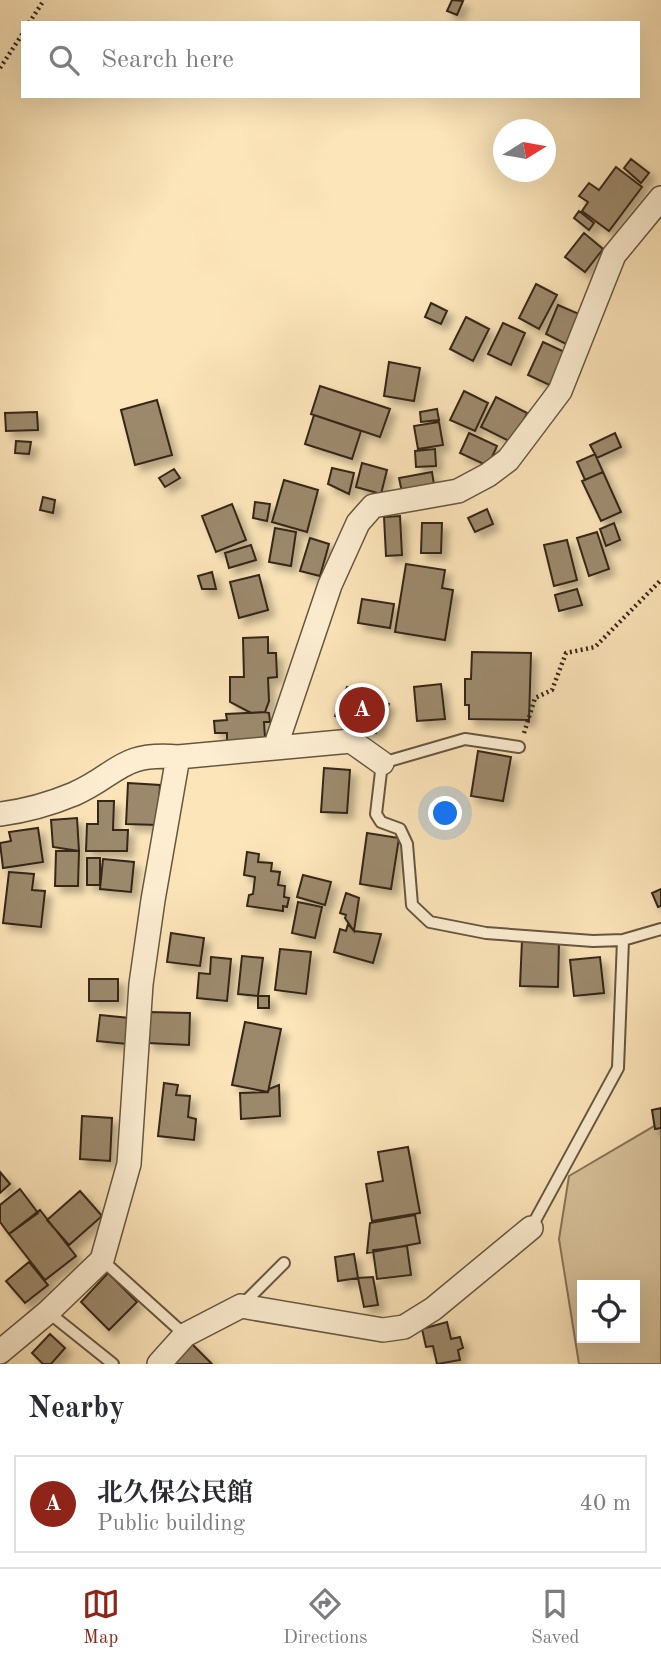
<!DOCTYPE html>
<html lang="en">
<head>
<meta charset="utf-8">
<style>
  :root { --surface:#fff; --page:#f7f7f7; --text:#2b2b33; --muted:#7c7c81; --line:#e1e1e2; --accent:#8f2418 }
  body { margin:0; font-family:"Old Standard TT","Noto Serif JP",serif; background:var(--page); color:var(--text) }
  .controls { position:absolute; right:21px; bottom:21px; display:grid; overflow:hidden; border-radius:0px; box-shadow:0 7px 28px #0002 }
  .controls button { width:63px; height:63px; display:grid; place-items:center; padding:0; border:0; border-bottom:2px solid var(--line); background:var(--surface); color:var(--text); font:35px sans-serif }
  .compass { position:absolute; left:493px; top:119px; width:63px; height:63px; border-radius:50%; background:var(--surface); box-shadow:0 7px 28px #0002; rotate:79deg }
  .you { position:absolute; left:446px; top:814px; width:24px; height:24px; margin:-18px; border:5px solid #fff; border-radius:50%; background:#1a73e8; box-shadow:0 0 0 10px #1a73e833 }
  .badge { display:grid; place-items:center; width:46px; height:46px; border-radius:50%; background:var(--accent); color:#fff; font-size:23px; font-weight:700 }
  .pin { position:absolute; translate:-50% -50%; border:4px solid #fff; box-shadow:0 2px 7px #0006 }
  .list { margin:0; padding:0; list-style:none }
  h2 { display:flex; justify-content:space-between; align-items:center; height:91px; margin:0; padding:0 28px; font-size:30px }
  h2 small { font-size:23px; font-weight:400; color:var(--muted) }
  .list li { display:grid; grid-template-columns:46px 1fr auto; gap:21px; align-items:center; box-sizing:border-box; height:98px; margin:0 14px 14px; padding:0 14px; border:2px solid var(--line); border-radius:0px }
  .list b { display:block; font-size:26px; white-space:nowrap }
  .list p { margin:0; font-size:23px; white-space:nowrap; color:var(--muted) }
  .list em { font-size:23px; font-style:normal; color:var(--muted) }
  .icon { flex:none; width:38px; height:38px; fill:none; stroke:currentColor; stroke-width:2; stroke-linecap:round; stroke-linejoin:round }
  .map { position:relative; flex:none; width:661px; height:1364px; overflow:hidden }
  .search { position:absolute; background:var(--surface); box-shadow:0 7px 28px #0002; left:21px; right:21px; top:21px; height:77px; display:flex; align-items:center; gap:18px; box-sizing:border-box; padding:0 24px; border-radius:0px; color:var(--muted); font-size:26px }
  .sheet { height:203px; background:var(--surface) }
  nav { display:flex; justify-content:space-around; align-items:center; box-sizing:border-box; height:98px; border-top:2px solid var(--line); background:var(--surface); font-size:19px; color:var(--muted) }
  nav a { display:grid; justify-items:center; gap:4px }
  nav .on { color:var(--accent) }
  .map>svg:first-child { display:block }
  .green { fill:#dac59e; stroke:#87765c; stroke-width:2; fill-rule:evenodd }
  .building { fill:#9c896c; stroke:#342619; stroke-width:2; filter:url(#shadow) }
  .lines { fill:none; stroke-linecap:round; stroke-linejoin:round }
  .lane-casing { stroke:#665641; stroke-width:14 }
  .street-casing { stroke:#665641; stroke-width:26 }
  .path { stroke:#342619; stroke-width:4.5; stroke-dasharray:2 3.5; stroke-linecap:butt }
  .lane { stroke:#fdeed2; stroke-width:10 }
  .street { stroke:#fdeed2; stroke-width:23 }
</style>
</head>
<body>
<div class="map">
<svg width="661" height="1364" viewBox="0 0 661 1364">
  <defs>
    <filter id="shadow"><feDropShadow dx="6" dy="6" stdDeviation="3.5" flood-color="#0004"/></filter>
  </defs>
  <rect width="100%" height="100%" fill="#fce5b9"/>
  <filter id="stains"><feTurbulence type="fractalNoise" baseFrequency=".00286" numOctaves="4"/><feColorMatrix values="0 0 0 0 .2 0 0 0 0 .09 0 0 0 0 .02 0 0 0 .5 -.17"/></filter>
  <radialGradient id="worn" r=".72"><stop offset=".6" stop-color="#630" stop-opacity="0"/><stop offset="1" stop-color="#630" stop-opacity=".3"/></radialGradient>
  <!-- green -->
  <path class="green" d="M661,1122V1364H579L559,1239L569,1176ZM582,1285H635V1338H582Z"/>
  <!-- building -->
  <path class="building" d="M452,0L463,1L457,15L447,11Z
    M631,159L649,173L641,183L624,168Z
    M616,167L642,187L609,231L582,211L588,202L579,196L589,183L599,190Z
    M579,211L594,223L589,230L574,218Z
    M584,233L603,249L585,272L565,257Z
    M536,284L557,295L539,329L519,318Z
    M431,303L447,311L441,324L425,317Z
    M558,305L579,314L566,344L546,334Z
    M466,317L489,329L473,361L450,349Z
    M503,323L525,333L511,365L488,354Z
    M543,342L571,355L556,388L528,375Z
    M389,362L420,368L414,401L384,396Z
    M320,386L390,409L380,437L311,414Z
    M464,391L488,403L475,431L450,420Z
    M496,397L527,413L513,443L481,427Z
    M157,400L172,455L135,465L121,410Z
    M437,409L439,420L421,422L420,412Z
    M37,412L38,430L6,431L5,413Z
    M314,415L361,431L352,459L305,444Z
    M439,422L443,445L418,449L414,426Z
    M469,433L497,446L488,466L460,453Z
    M615,433L621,447L597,458L590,445Z
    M16,441L31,442L29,454L15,453Z
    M435,449L436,466L416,467L415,451Z
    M595,454L603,472L585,480L577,462Z
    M362,463L387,470L381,494L356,487Z
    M332,468L354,473L349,494L328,484Z
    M174,469L180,478L165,487L159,478Z
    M432,472L435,491L403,497L399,478Z
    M603,472L621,512L601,521L582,481Z
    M284,480L318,490L307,532L272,522Z
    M43,497L55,500L53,513L40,510Z
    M255,502L270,504L267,521L253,518Z
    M232,504L246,540L216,552L202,516Z
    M487,509L493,524L475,532L468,518Z
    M400,516L402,555L386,556L384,517Z
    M422,523H442L441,553H421Z
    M614,523L620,540L606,546L600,529Z
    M275,528L296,532L291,566L269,562Z
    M597,532L609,569L589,576L577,538Z
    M310,538L329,544L320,576L300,571Z
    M567,540L577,580L554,586L544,545Z
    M251,545L256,560L229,568L225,553Z
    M406,564L445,570L442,588L453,590L445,640L395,632Z
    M212,572L216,589H202L198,576Z
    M259,575L268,610L239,618L230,582Z
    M577,589L582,605L559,611L555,595Z
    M362,599L394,604L390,628L358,623Z
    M268,637V653H276L277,677L268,678L269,701L265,712L251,713L230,702V677H244L243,638Z
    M472,652L531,653L529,720L469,719V705H465V679H471Z
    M441,684L445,719L417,721L414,687Z
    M347,687L389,704L376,733L335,716Z
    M265,712L269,713L270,722H264L265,738L227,741V733H215L214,721L227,720L226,714Z
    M478,751L511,757L503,801L471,796Z
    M324,768L350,770L347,813L321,812Z
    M128,783L160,785L158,825L126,824Z
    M98,801H114L113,830H128L127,851H86L87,824H98Z
    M77,818L79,851L53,847L51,820Z
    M38,828L43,862L3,868L0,843L11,841L9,832Z
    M367,833L399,838L391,889L360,884Z
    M56,851H79L78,886H55Z
    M247,852L259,854L258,862L272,863L271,871L280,872L278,885L285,886L284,897L289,898L287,907L283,906V911L247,906L249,895L253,894L255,877L244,875Z
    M87,858H100V885H87Z
    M103,859L134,862L131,892L100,889Z
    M9,872L34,874L32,890L45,891L41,927L3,923Z
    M303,875L331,882L325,905L297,897Z
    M661,889V906L658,907L652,893Z
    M346,893L359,898L354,931L345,918L346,915L340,913Z
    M298,902L322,907L315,938L292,933Z
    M348,924L354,931L381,934L373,963L334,952L340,929L346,931Z
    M171,933L204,938L200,966L167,962Z
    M522,940L559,941L558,987L520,986Z
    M280,949L311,952L306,994L275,990Z
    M242,956L263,958L258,996L238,994Z
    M211,957L231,959L227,1001L197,998L199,973L210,974Z
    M600,957L604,993L574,996L570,960Z
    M89,979H118V1001H89Z
    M258,996H269V1008H258Z
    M149,1012L190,1013L189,1045L148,1043Z
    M100,1015L129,1018L127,1044L97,1041Z
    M245,1022L281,1029L268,1092L232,1085Z
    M164,1083L178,1085L176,1095L190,1096L188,1117L196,1119L194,1140L158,1136Z
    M279,1085L280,1116L241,1119L240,1093L268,1092L269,1089Z
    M661,1108V1128L655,1129L652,1110Z
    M82,1116L112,1118L110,1161L80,1159Z
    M408,1147L420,1213L372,1221L366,1184L383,1181L378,1152Z
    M0,1172L10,1184L0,1193Z
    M20,1189L38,1213L9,1234L0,1222V1205Z
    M80,1191L102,1216L69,1245L47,1220Z
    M40,1210L76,1256L45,1280L9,1234Z
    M415,1215L420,1243L367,1253L370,1223Z
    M407,1246L411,1275L377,1279L373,1250Z
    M354,1254L358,1278L338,1281L335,1257Z
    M29,1262L48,1285L25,1303L6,1281Z
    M108,1273L137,1302L109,1330L81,1302Z
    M373,1277L378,1305L364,1307L358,1278Z
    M447,1322L451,1339L460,1337L463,1348L458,1350L460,1360L437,1364L433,1346L426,1347L422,1329Z
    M50,1334L65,1348L51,1364H43L32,1353Z
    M189,1341L212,1364H166Z"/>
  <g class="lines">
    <defs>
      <path id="lane" d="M519,747L465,739L382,763L376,814L381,822L400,829L407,844L412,905L430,922L486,933L593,941L623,940L661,929
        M531,1228L618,1068L623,940
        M102,1260L185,1335
        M241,1306L284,1263
        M48,1312L113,1364"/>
      <path id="street" d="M275,748L330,585L358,523L373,506L458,491L488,475L508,460L560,391L614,255L661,198
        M178,757L351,741L382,763
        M0,814C25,811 50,804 74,794C119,774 120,752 178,757L153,900L141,984L129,1164L102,1260L48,1312L0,1352
        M159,1364L185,1335L241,1306L383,1330L404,1327L433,1309L531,1228"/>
    </defs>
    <!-- lane casing -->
    <use href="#lane" class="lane-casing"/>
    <!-- street casing -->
    <use href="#street" class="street-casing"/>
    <!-- path -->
    <path class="path" d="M29,23L44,0
      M0,68L23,33
      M524,733L535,698L552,690L566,653L595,647L661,580"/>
    <!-- lane -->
    <use href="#lane" class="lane"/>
    <!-- street -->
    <use href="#street" class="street"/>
  </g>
  <rect width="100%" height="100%" filter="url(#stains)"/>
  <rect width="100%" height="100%" fill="url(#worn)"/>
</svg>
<div class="controls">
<button><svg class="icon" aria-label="locate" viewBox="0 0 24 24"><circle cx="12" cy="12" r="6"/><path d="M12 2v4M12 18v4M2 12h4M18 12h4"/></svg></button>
</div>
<svg class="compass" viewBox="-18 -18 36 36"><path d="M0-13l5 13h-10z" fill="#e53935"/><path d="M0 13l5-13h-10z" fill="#7c7c81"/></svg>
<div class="you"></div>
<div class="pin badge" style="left:362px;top:710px">A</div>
<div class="search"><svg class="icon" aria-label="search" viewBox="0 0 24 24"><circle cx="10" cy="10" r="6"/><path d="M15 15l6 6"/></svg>Search here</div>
</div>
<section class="sheet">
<h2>Nearby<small></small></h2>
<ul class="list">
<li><span class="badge">A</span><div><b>北久保公民館</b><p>Public building</p></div><em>40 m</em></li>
</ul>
</section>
<nav>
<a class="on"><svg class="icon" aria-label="map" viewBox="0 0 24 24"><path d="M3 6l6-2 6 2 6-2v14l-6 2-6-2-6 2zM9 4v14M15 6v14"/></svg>Map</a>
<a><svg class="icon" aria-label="directions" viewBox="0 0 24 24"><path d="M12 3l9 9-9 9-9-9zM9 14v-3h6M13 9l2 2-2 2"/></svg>Directions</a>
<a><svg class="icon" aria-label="saved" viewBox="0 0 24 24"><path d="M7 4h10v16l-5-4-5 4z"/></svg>Saved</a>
</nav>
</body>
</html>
